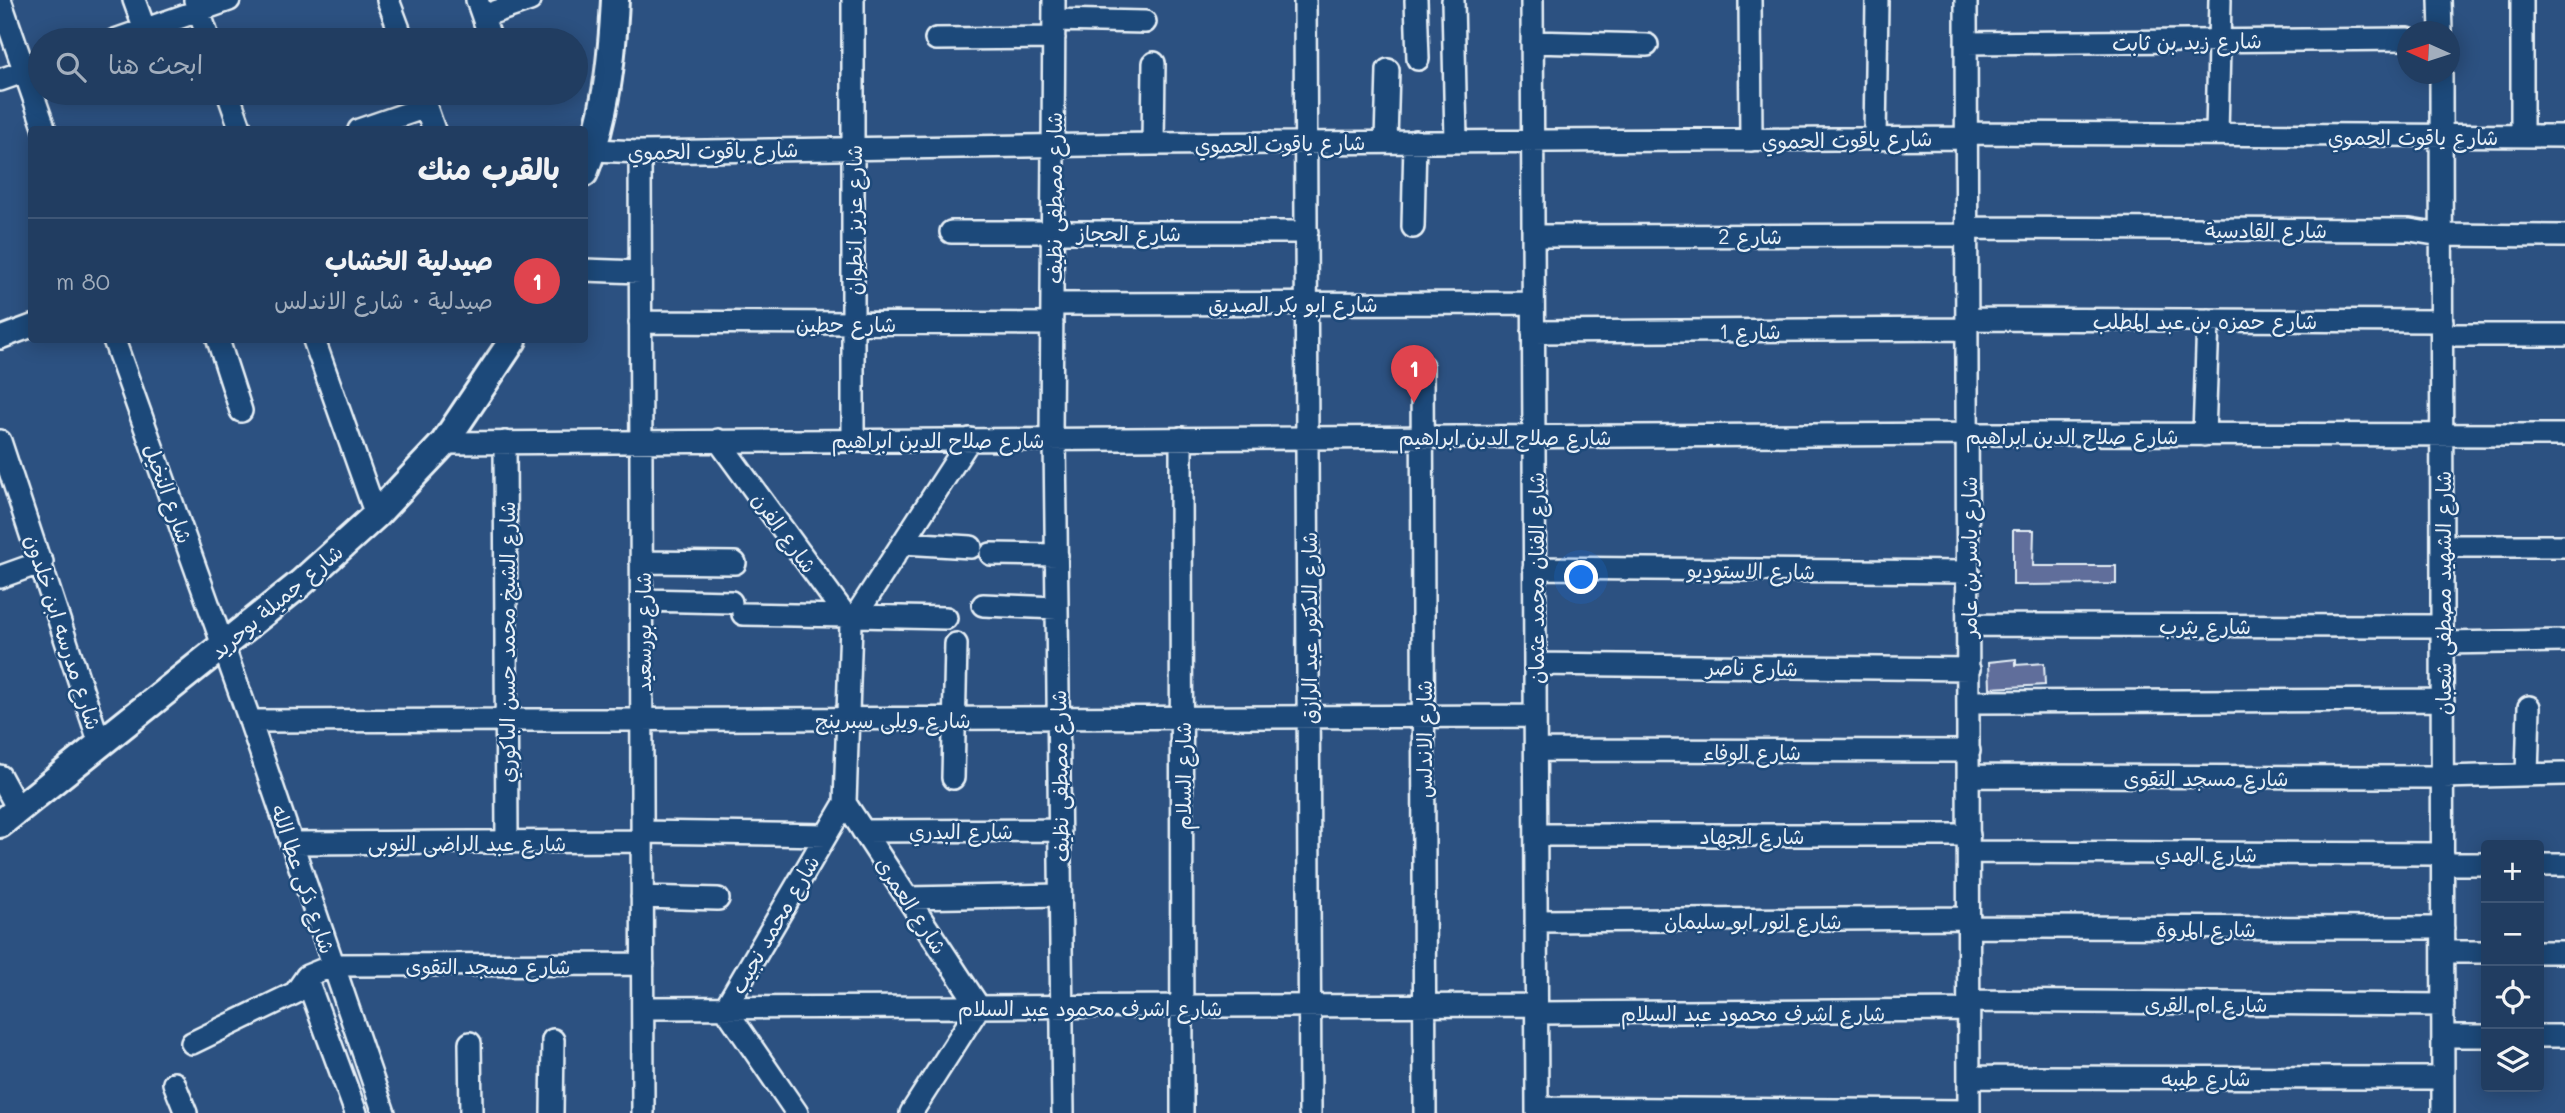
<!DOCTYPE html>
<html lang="ar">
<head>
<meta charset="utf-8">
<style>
  :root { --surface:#213d61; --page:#2d486a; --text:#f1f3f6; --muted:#a2aebd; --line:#3e5676; --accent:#ffd166 }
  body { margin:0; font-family:Mali,"Playpen Sans Arabic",sans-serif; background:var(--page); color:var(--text); direction:rtl }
  .controls { position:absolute; right:21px; bottom:21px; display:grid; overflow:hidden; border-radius:7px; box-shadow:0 4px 18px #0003 }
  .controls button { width:63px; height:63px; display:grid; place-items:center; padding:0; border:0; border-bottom:2px solid var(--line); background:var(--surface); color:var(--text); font:35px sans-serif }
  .compass { position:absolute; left:2397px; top:21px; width:63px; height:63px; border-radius:50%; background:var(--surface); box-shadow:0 4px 18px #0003; rotate:273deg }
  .you { position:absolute; left:1582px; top:578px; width:24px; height:24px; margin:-18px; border:5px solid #fff; border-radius:50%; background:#1a73e8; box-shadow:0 0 0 10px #1a73e833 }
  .badge { display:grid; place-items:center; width:46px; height:46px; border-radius:50%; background:var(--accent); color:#fff; font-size:23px; font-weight:700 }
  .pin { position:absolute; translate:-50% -58px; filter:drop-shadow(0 2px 4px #0008) }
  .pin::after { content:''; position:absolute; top:37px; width:24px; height:21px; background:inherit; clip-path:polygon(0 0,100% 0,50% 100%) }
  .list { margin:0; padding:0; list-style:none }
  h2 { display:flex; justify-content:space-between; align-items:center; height:91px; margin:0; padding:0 28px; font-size:30px }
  h2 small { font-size:23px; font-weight:400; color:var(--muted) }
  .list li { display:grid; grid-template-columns:46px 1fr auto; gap:21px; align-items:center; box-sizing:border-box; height:126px; padding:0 28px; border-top:2px solid var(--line) }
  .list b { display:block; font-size:26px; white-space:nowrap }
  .list p { margin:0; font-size:23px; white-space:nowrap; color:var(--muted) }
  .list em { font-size:23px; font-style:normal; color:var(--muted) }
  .icon { flex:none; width:38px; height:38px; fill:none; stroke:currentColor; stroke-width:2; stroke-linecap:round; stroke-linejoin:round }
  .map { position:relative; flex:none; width:2565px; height:1113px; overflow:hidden; direction:ltr }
  .search { position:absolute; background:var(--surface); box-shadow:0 4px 18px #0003; left:28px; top:28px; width:560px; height:77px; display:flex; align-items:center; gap:18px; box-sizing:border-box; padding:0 24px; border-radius:38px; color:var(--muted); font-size:26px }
  .panel { position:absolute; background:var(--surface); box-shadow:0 4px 18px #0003; left:28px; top:126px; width:560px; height:217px; border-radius:7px; direction:rtl }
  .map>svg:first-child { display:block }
  .building { fill:#606e9b; stroke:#e8f1f8; stroke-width:2 }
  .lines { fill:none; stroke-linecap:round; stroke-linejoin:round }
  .minor-casing { stroke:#e8f1f8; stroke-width:26 }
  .major-casing { stroke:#e8f1f8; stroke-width:32 }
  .minor { stroke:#1f4a7a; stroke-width:21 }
  .major { stroke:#1f4a7a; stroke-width:26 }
  .labels { text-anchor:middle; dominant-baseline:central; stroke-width:5; stroke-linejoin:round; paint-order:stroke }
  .street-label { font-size:21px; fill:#e8f1f8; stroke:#1f4a7a }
</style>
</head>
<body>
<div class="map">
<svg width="2565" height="1113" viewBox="0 0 2565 1113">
  <rect width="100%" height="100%" fill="#2c5181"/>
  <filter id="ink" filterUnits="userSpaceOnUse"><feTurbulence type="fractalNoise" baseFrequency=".0143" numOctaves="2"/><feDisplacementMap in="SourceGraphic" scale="14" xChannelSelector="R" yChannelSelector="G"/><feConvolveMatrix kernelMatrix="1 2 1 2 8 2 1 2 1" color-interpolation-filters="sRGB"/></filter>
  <g filter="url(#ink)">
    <!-- building -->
    <path class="building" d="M2013,530H2034L2033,566H2116V584L2013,585Z
      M2016,659V665L2044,663L2045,685L1990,688L1989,662Z"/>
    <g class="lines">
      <defs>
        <path id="minor" d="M0,0L45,130
          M134,0L145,30
          M195,0L209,40
          M388,0L403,40
          M477,0L491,40
          M853,0V440
          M1305,0L1310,1113
          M1416,0L1418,59
          M1453,0L1456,141
          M1532,0L1537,1113
          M1750,0L1751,140
          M1966,0L1969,1113
          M2440,0L2441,32
          M483,16L530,0
          M1054,20L1145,22
          M936,39L1054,38
          M115,40L229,0
          M1532,42L1647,45
          M1966,43L2408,39
          M2441,74L2443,1113
          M0,80L40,66
          M228,93L241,130
          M421,93L434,130
          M359,130L426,107
          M1966,133L2565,136
          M2217,134L2220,0
          M2522,136V0
          M1875,139L1877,0
          M1386,141L1388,70
          M1153,144L1154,63
          M594,150L640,152L1153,144L1966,138
          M640,152L643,1113
          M1413,227L1415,141
          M1966,228L2410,230L2441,235L2565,236
          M951,232H1307
          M1533,236L1966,235
          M584,270L640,272
          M1052,304L1533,303
          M1967,319L2442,321
          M640,322L1052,324
          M1533,332L1967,329
          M2442,335H2565
          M0,338L32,326
          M114,340L250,721L384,1113
          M218,340L241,411
          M314,340L376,515
          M1422,366L1425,1113
          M2204,435L2208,320
          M1181,438L1182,1113
          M1051,439L1054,0
          M1055,439L1063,1113
          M718,440L851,623
          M0,441L100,744
          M505,442L507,842
          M444,443L1968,434L2565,435
          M903,543L971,547
          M2443,546H2565
          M991,554L1057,555
          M641,562L735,563
          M1534,568L1968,572
          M0,577L42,562
          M641,600L731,602
          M983,605L1057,608
          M743,614L846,616
          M856,616L946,618
          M1968,625L2442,626
          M2442,643L2565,641
          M1535,664L1969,669
          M1969,702L2443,700
          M250,721L1535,716
          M1536,750L1969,751
          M2527,775L2529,707
          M0,776L18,809
          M1968,776L2443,777L2565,774
          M953,778L956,644
          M845,803L979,1007L911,1113
          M863,831L1060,830
          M642,832L826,835
          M1536,835H1969
          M291,843L642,841
          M1969,852L2443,854
          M2443,864H2486
          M2539,865H2565
          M642,897L718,899
          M907,898L1060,895
          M1536,921L1969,918
          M1969,927L2443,928
          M2443,952H2486
          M2539,952H2565
          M306,977L356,1113
          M1969,1001L2443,1005
          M643,1008L1537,1005
          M1537,1013L1969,1010
          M2443,1036H2486
          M2539,1036H2565
          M192,1043L295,993L307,976L334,965L643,964
          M470,1043L471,1113
          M1969,1077L2443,1078
          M174,1083L186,1113
          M1537,1108L1969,1111
          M552,1113L553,1040
          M797,1113L725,1008L845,803L851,623L970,439"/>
        <path id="major" d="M584,173C606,117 612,60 615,0
          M0,824L301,583L376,515L444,443L513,340"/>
      </defs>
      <!-- minor casing -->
      <use href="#minor" class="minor-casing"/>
      <!-- major casing -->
      <use href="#major" class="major-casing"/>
      <!-- minor -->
      <use href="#minor" class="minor"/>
      <!-- major -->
      <use href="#major" class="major"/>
    </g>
  </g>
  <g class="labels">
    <!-- street labels -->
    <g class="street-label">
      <text transform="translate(2187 41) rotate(-1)">شارع زيد بن ثابت</text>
      <text x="2413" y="136">شارع ياقوت الحموي</text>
      <text transform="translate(1847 139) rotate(-1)">شارع ياقوت الحموي</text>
      <text transform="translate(1280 143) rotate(-1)">شارع ياقوت الحموي</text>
      <text transform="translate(713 150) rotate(-1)">شارع ياقوت الحموي</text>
      <text transform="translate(1053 198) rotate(-90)">شارع مصطفى نظيف</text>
      <text transform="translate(853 220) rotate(-90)">شارع عزيز انطوان</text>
      <text x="2266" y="229">شارع القادسية</text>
      <text x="1129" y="232">شارع الحجاز</text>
      <text x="1750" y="235">شارع 2</text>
      <text x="1293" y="303">شارع ابو بكر الصديق</text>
      <text x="2205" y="320">شارع حمزه بن عبد المطلب</text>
      <text x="846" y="323">شارع حطين</text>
      <text x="1750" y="330">شارع 1</text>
      <text x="2072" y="435">شارع صلاح الدين ابراهيم</text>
      <text x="1505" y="436">شارع صلاح الدين ابراهيم</text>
      <text x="938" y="439">شارع صلاح الدين ابراهيم</text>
      <text transform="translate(169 493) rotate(70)">شارع النخيل</text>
      <text transform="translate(785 532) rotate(54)">شارع الفرن</text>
      <text transform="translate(1968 557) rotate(-90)">شارع ياسر بن عامر</text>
      <text transform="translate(1751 570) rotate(1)">شارع الاستوديو</text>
      <text transform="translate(1535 578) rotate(-90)">شارع الفنان محمد عثمان</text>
      <text transform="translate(2442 593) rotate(-90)">شارع الشهيد مصطفى شعبان</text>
      <text transform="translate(276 601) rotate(-40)">شارع جميلة بوحريد</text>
      <text x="2205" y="625">شارع يثرب</text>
      <text transform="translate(1308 628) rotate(-90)">شارع الدكتور عبد الرازق</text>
      <text transform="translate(64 632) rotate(72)">شارع مدرسه ابن خلدون</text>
      <text transform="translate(642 632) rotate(-90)">شارع بورسعيد</text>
      <text transform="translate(506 642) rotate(-90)">شارع الشيخ محمد حسن الباكوري</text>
      <text transform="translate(1752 667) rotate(1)">شارع ناصر</text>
      <text x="893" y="719">شارع ويلى سبرينج</text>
      <text transform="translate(1423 739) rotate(-90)">شارع الاندلس</text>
      <text x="1752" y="751">شارع الوفاء</text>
      <text transform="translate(1059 776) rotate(-91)">شارع مصطفى نظيف</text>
      <text transform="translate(1182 776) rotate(-90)">شارع السلام</text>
      <text x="2206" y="777">شارع مسجد التقوى</text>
      <text x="961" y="830">شارع البدري</text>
      <text x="1752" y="835">شارع الجهاد</text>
      <text x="467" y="842">شارع عبد الراضى النوبى</text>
      <text x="2206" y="853">شارع الهدي</text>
      <text transform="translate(304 879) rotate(71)">شارع ذكى عطا الله</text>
      <text transform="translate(912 905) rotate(57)">شارع العمرى</text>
      <text x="1753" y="920">شارع انور ابو سليمان</text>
      <text transform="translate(774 924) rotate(-60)">شارع محمد نجيب</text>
      <text x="2206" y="928">شارع المروة</text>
      <text x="488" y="965">شارع مسجد التقوى</text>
      <text x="2206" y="1003">شارع ام القرى</text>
      <text x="1090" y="1007">شارع اشرف محمود عبد السلام</text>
      <text x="1753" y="1012">شارع اشرف محمود عبد السلام</text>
      <text x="2206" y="1077">شارع طيبه</text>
    </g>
  </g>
</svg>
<div class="controls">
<button>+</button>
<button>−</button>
<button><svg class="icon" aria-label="locate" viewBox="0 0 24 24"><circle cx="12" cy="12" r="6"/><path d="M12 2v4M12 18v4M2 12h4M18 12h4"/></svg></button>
<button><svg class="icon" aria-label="layers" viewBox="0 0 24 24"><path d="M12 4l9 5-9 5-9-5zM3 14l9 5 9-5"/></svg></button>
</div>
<svg class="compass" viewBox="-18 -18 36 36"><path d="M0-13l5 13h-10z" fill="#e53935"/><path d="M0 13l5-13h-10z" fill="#a2aebd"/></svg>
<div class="you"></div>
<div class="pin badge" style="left:1414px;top:403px;background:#e0444e">1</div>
<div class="search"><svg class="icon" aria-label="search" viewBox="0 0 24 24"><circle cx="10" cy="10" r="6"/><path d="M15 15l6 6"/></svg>ابحث هنا</div>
<section class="panel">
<h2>بالقرب منك<small></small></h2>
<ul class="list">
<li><span class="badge" style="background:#e0444e">1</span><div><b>صيدلية الخشاب</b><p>صيدلية · شارع الاندلس</p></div><em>80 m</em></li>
</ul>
</section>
</div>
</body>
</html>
